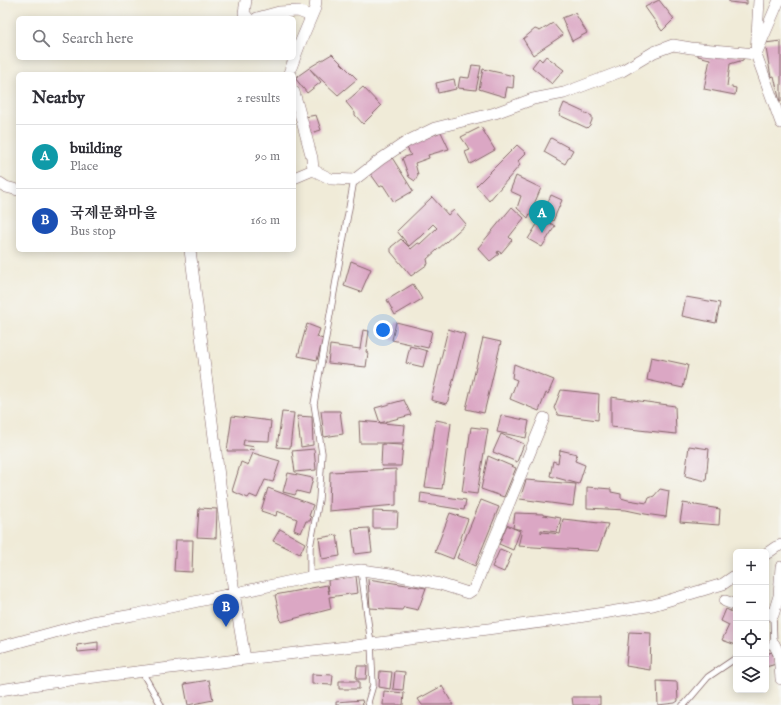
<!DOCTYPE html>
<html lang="en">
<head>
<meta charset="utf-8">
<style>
  :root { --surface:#fff; --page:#f2f2f3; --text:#2b2b33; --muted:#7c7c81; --line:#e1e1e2; --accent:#1f6fb2 }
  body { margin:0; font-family:"IM FELL English","Noto Serif KR",serif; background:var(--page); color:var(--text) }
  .controls { position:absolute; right:12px; bottom:12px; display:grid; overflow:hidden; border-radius:6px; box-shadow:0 2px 10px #0003 }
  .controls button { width:36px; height:36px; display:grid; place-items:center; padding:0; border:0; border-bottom:1px solid var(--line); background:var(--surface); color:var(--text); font:20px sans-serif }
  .you { position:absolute; left:383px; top:330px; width:14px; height:14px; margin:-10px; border:3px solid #fff; border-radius:50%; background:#1a73e8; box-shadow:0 0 0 6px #1a73e833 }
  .badge { display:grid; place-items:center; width:26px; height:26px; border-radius:50%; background:var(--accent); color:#fff; font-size:13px; font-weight:700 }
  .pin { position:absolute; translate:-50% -33px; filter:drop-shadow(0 1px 2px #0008) }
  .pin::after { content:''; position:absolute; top:21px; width:14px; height:12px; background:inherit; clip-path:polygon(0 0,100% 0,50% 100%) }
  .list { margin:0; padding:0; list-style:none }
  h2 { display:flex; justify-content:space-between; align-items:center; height:52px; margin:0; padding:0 16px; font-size:17px }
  h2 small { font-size:13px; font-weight:400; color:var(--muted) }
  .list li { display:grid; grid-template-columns:26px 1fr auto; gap:12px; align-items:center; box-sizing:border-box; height:64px; padding:0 16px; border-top:1px solid var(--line) }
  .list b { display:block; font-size:15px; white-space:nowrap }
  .list p { margin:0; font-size:13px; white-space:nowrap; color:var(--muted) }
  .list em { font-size:13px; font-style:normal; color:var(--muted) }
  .icon { flex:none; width:22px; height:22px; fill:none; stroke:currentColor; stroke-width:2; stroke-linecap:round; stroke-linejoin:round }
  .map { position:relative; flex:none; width:781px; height:705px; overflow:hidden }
  .search { position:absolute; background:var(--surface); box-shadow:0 2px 10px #0003; left:16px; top:16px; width:280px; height:44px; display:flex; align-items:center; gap:10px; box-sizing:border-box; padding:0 14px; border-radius:6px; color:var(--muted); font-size:15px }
  .panel { position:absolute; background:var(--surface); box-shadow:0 2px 10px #0003; left:16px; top:72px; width:280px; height:180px; border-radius:6px }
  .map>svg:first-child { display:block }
  .building { fill:#dba7c4 }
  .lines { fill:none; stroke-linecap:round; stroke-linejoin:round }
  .lane-casing { stroke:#846668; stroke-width:7 }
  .street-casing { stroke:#846668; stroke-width:12 }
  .lane { stroke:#fff; stroke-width:5.5 }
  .street { stroke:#fff; stroke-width:11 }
</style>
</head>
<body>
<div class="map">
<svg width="781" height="705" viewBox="0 0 781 705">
  <rect width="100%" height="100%" fill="#f6f6f2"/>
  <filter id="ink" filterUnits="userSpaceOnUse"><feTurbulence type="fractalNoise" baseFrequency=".025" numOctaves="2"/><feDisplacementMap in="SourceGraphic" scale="8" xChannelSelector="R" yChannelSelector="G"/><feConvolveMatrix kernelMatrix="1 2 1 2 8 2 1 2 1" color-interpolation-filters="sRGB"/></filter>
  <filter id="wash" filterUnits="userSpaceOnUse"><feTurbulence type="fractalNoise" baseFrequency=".012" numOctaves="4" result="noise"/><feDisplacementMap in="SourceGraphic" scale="16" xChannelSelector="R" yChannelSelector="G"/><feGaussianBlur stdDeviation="0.9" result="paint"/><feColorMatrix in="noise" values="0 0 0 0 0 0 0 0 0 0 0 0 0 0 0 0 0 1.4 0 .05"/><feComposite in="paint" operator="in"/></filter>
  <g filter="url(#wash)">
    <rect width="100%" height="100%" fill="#f0ebd8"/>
    <g id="blocks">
      <!-- building -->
      <path class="building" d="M659,0L674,19L662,31L645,7Z
        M729,0H747V4L729,2Z
        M575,13L587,33L572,41L562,18Z
        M553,23L563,35L533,55L523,39L535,29L540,31Z
        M781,41V102H780L774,76L771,77L765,43Z
        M698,53L744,56L743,60L730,64L727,86L736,88L735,95L704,89L710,59L698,56Z
        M332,54L357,79L338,95L310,69L321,82L307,93L295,78L312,66Z
        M546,56L564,70L552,84L532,67L539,58L542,61Z
        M472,65L481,66L476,90L458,88L460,77L469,78Z
        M483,69L514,76L513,88L507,87L505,97L479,89Z
        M454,79L456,89L438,93L436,83Z
        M363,87L381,106L363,124L355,115V113L346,102Z
        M564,103L592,116V120L590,125L587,128L559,115Z
        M316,115L321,130L311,133L305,117Z
        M481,127L495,150L470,164L465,152L470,150L461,137Z
        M441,132L449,149L428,155L429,158L415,163L418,175L415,181L409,177L402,158L411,155L406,146Z
        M551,138L573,150L565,164L544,152Z
        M517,145L526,153L518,161L520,165L489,201L476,186Z
        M391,156L413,191L394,202L383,185L380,187L370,173Z
        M516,176L541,188L528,218L517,208L521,196L510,191Z
        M551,195L562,200L553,221L542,216Z
        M432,197L448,215L454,210L466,224L427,259L428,264L411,276L391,252V247L401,239L411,249L418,243L420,244L437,228L433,224L420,237L417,239L409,246L397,231Z
        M512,207L524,218L509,237L512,240L501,253L498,251L497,253L499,254L490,261L478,248Z
        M541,218L555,226L542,247L528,239Z
        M351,261L371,269L361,292L344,286Z
        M413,284L422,299L395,315L387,300Z
        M686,297L720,303L716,323L682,316Z
        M396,322L432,331L428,348L392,340Z
        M307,324L320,329L317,337L323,339L317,360L298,356Z
        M448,329L465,334L447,404L431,400Z
        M363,330L369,331L366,352L368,353L366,367L328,363L330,345L360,349Z
        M483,338L501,342L484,413L466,409Z
        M410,346L427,351L423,367L406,363Z
        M651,357L688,365L683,388L647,380Z
        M514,364L554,380L548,394L546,393L539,411L510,399L517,380L512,378Z
        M561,390L599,394L598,420L558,415L554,408Z
        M611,397L675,406L676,434L611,427Z
        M404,400L411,415L380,423L375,408Z
        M321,411H340L343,434L324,437Z
        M282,412L294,413L290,448L277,447Z
        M501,415L529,421L526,438L497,432Z
        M232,416L271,421L269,441L244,440L243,445L255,447L254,450L250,449L248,451H227Z
        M297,416L312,417L313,445L301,447Z
        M436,420L451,423L442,489L425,487Z
        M359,421L405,425L403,443H360Z
        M471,427L488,429L477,494L462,492Z
        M501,434L524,444L517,462L493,452Z
        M382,444L403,445L401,466H381Z
        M689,446L709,449L706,481L685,476Z
        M314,449L316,470L295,472L292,451Z
        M560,450L577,454L575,461L585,465L579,484L550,476L553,461L558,463Z
        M253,453L280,461L273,482L265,480L257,498L250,495L248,498L232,491L241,462L248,465Z
        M488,456L516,468L504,497L481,489Z
        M396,469V505L329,511L330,472Z
        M288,473L313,478L309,494L297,491L295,495L283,492Z
        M526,480L576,484L573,506L520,499Z
        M587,487L611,489V492L621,494V498L628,500L647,503L649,498L654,496L660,489L669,491L666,517L645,514L626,510L587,508Z
        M268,488L313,505L309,516L311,517L310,521H306L301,533L294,530L297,519L277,511L276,516L261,511Z
        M421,493L466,500L464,510L420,503Z
        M481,500L499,507L475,566L457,558Z
        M683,503L720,509L719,525L680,522Z
        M199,508L217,509L216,538L197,537Z
        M373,511L398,512L397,528H373Z
        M450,513L468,519L453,559L435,552Z
        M515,513L543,514V515L561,518L557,532L541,530V533L543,532L560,534L563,519L608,524L598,551L518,546L522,530L513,528L520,531L513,550L499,544L507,525L513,528Z
        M369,528L372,552L355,554L352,529Z
        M280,529L305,543L300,554L273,541Z
        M337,535L340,556L322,559L319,538Z
        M176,540H193L192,572L174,571Z
        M500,549L512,554L504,572L492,567Z
        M356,576L358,593L329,597L331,609L281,622L275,595L327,585L329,594L328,580Z
        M368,579L426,588L418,610L404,607L402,610L370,608Z
        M726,609L736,614V645L722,640L729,625L721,621Z
        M629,632L651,633L650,670L626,666Z
        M98,642V650L78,652L77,645Z
        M772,652L776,664L766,667V654Z
        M357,666H367L366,679H356Z
        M380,671L392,672L390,689L379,687Z
        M395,671L405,672L403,690L393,689Z
        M312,674L333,675L332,685L312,684Z
        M209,680L213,700L188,705L184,684Z
        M339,681H359V689H339Z
        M657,681L677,682L678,701L675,703L658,705Z
        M442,686L453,705H422L418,699Z
        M384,691L404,693L403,705H383Z
        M572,697H600V705H573Z
        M362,700L363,705H336V702Z"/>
    </g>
  </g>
  <g filter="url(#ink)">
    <use href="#blocks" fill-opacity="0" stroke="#846668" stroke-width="1"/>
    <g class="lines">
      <defs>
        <path id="lane" d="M361,570L371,644L373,685L368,702L369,705
          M310,577V547L319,500L322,453L314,404L354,180
          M766,647L774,644L773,615
          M142,672L161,705
          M683,705L685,704L708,677L736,658"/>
        <path id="street" d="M246,0L244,13L248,18
          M759,0L756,54L781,123
          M257,18L279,12L298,11L311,16
          M289,74V73L301,41L315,8L316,0
          M294,92L312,158L313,170L331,179L354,180L381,159L408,141L435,128L495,113L533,99L564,93L622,71L654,52L673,45L691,48L756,54L779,0
          M294,178L313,170
          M0,183L6,187L18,190
          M190,250L234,593L245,659
          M766,554L776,547L781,545
          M725,601L736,605
          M766,613L773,615L779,596L781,567
          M774,644L779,654L781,679
          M0,647L92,622L133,615L310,577L361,570L391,574L440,584L468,593L474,589L544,418
          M0,690L45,683L371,644L566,619L653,605L723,584L736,575"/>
      </defs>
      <!-- lane casing -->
      <use href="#lane" class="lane-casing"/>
      <!-- street casing -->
      <use href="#street" class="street-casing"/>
      <!-- lane -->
      <use href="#lane" class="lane"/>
      <!-- street -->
      <use href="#street" class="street"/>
    </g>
  </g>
</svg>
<div class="controls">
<button>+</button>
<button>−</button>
<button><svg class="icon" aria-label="locate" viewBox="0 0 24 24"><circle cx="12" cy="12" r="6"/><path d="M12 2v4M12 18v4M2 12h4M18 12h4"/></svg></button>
<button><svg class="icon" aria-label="layers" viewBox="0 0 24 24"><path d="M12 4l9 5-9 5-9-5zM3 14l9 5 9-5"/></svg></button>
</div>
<div class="you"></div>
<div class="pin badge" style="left:542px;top:233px;background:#0f9aa8">A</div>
<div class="pin badge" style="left:226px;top:627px;background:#1a4fb4">B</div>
<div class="search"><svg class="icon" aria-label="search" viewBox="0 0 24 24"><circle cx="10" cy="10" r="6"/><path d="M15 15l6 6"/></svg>Search here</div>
<section class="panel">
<h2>Nearby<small>2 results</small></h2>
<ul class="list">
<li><span class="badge" style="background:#0f9aa8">A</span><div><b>building</b><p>Place</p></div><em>90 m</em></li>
<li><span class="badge" style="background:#1a4fb4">B</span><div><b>국제문화마을</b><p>Bus stop</p></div><em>160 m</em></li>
</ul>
</section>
</div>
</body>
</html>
